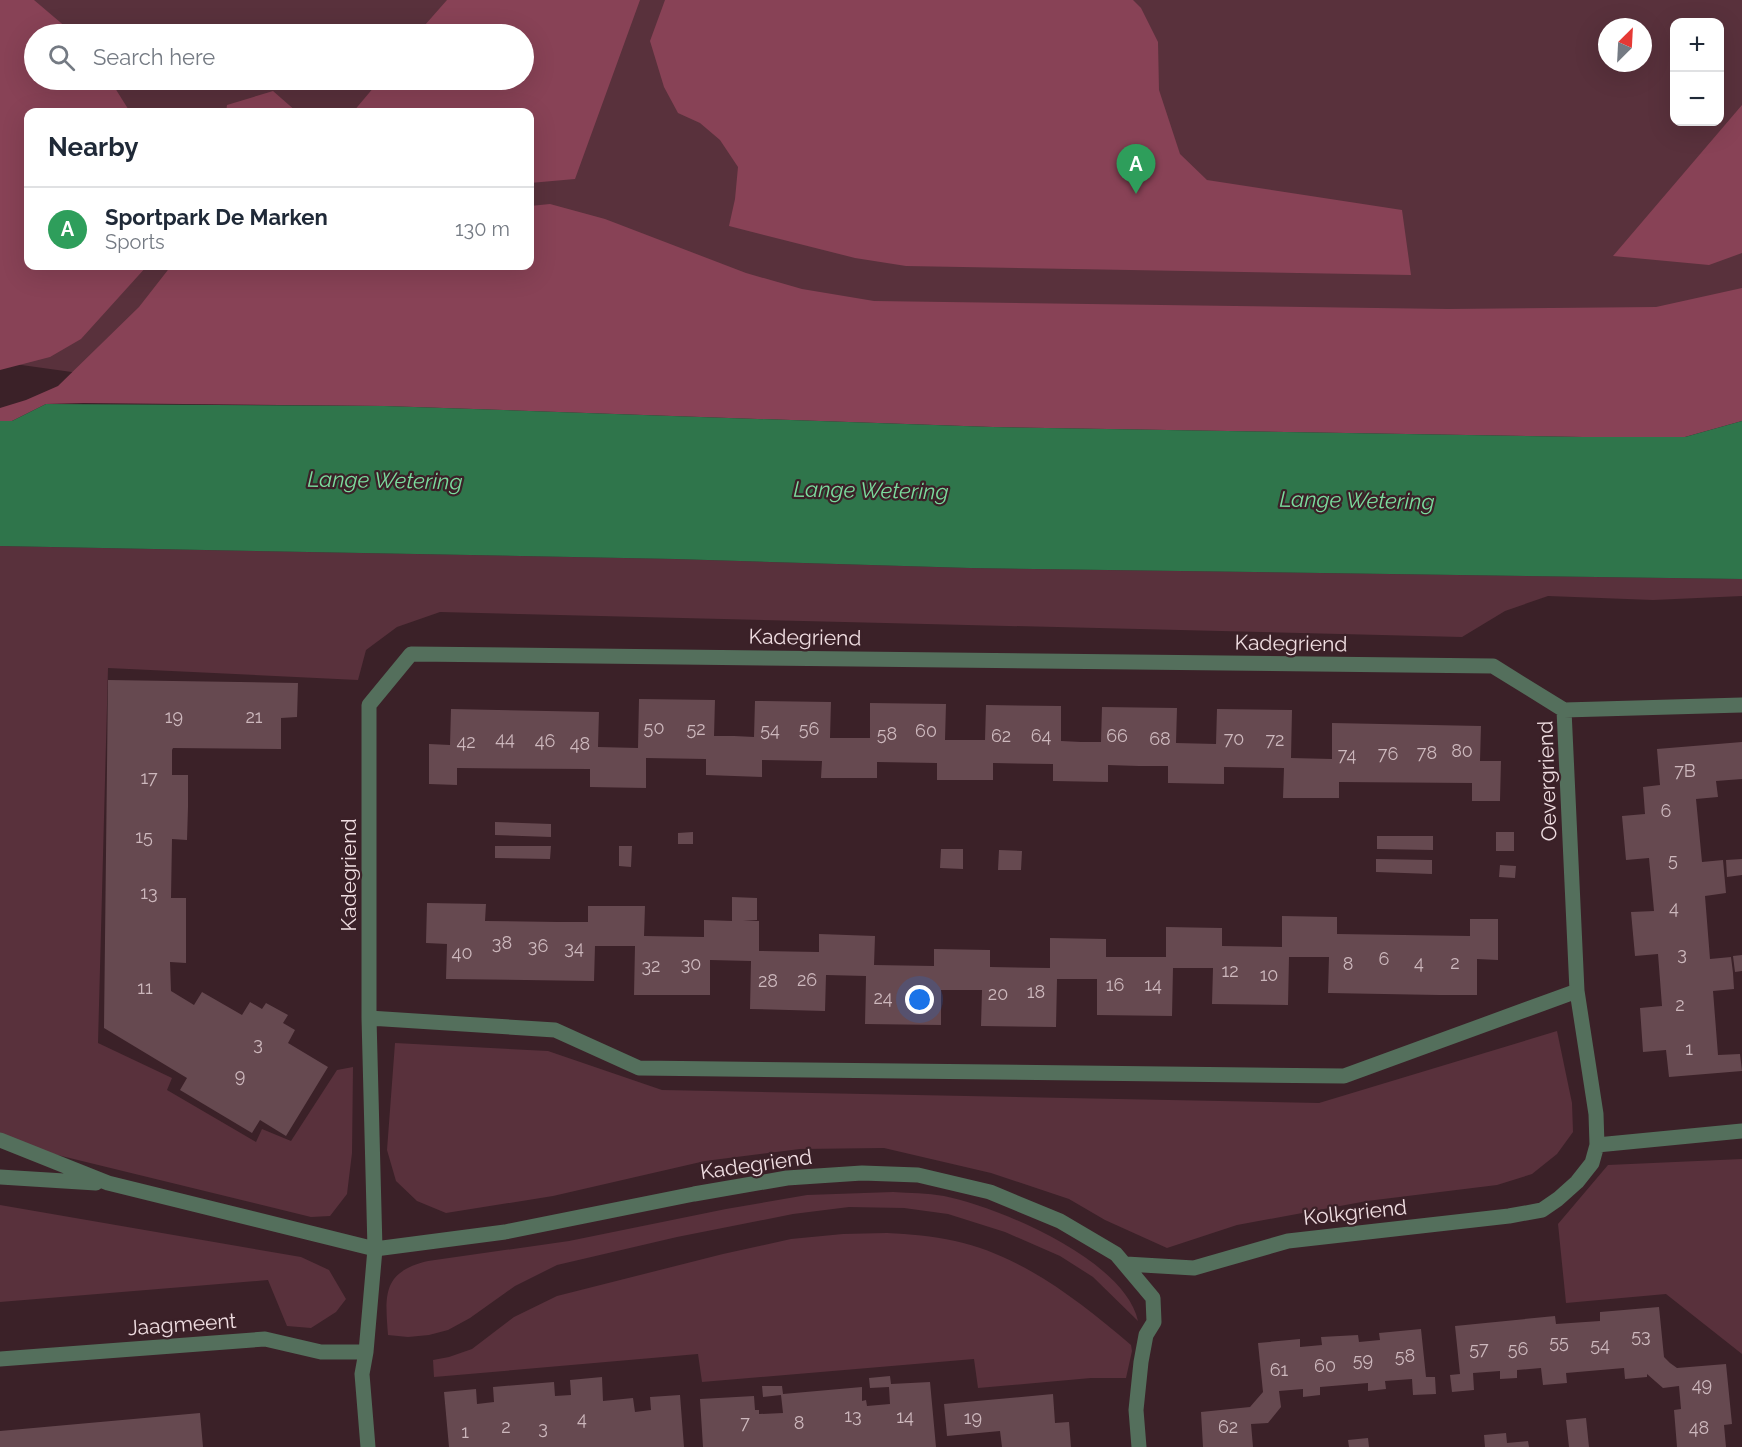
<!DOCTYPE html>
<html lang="en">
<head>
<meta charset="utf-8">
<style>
  :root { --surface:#fff; --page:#f6f6f7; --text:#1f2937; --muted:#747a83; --line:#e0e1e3; --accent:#0f766e }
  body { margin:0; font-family:Raleway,sans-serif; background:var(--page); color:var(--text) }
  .controls { position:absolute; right:18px; top:18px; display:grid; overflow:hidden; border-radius:12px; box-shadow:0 6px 24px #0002 }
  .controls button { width:54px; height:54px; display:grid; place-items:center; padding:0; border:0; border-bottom:2px solid var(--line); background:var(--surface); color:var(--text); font:30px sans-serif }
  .compass { position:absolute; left:1598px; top:18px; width:54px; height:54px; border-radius:50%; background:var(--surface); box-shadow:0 6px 24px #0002; rotate:24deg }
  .you { position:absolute; left:920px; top:1000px; width:21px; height:21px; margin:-15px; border:4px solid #fff; border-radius:50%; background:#1a73e8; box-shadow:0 0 0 9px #1a73e833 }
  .badge { display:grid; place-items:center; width:39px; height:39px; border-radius:50%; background:var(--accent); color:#fff; font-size:20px; font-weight:700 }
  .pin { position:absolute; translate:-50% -50px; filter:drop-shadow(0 2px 3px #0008) }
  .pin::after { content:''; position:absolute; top:32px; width:21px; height:18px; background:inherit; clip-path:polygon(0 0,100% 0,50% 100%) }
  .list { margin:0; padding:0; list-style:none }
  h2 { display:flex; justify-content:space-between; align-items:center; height:78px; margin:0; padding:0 24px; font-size:26px }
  h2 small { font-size:20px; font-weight:400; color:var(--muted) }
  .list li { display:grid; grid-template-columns:39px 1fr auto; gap:18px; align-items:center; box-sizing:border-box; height:84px; padding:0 24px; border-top:2px solid var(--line) }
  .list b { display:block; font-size:22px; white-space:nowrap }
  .list p { margin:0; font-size:20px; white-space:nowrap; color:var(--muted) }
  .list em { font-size:20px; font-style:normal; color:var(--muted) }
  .icon { flex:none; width:33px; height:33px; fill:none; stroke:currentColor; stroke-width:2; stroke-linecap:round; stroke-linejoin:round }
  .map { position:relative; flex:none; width:1742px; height:1447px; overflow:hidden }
  .search { position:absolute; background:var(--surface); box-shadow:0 6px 24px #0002; left:24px; top:24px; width:510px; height:66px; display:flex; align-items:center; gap:15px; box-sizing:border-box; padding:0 21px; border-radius:33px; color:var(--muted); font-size:22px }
  .panel { position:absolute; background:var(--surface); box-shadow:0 6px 24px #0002; left:24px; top:108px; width:510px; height:162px; border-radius:12px }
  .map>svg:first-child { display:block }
  .green { fill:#59313c; fill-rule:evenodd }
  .forest { fill:#884256 }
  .water { fill:#2f754b }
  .building { fill:#664950 }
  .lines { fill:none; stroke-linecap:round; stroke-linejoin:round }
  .minor { stroke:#546f5c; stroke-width:15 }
  .labels { text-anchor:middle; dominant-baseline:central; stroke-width:4.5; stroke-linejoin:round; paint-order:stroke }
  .number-label { font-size:18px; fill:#cdb8bd }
  .street-label { font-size:21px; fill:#efdde1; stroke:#3b2128 }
  .water-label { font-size:22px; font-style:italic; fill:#7bdb9d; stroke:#3b2128 }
</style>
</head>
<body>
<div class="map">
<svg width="1742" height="1447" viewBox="0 0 1742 1447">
  <rect width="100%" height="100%" fill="#3b2128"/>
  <!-- green -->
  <path class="green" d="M0,0H1742V389L172,386L0,362ZM1674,22H1720V122H1674ZM1607,27H1643V63H1607ZM34,34H524V80H34ZM28,112H530V266H28Z
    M0,546L675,559L970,568L1742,579V596L1653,600L1548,596L1505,611L1462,637L440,612L397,627L366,650L358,680L108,668L98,1043L172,1078L167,1090L256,1142L262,1129L291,1141L337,1070L353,1067L352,1153L347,1194L330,1216L311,1217L0,1141Z
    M1557,1031L1572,1103L1573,1132L1557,1154L1532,1174L1497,1185L1367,1201L1237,1225L1167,1248L1105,1220L1069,1199L991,1173L884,1148L800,1149L705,1161L553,1196L446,1213L417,1201L396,1181L387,1150L395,1043L548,1051L662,1090L1319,1103Z
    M1742,1159V1354L1666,1294L1566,1303L1558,1224L1608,1165Z
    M893,1192C910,1193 927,1193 944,1196C999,1207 1125,1260 1138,1321L1093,1277L1060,1256L1005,1232L948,1214L904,1208L849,1207L793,1214L677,1237L557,1265L515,1286L470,1318L448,1330L429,1335L408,1337L388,1335C385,1295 382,1272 428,1261L569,1241L726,1209L807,1195Z
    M0,1205L301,1257L329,1270L346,1299L336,1312L311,1328L287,1326L268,1280L0,1302Z
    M887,1233C910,1234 932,1236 955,1241C1023,1256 1079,1301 1131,1345L1132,1351L1126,1378H1091L978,1388L974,1359L702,1382L698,1354L434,1377L433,1360L449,1357L472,1349L514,1317L557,1296L723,1254L791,1239L843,1234Z"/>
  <!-- forest -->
  <path class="forest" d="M0,0H34L74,34H34V80H110L130,112H28V266H147L81,339L50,357L0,370Z
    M447,0H640L575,179L530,183V112H353L380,80H524V34H417Z
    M665,0H1133L1141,8L1158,42L1159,90L1180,154L1207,180L1402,210L1411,275L906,266L855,258L729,226L735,199L738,167L720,140L700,123L678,113L664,87L650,41Z
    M273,91L297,112H226L227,105Z
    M1742,105V253L1709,265L1613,256Z
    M550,204L605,219L746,273L802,289L874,301L1448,309L1656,307L1742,288V421L1685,437H1582L992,427L384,406L84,403L46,404L12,421H0V408L26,400L58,386L139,307L171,266H530V206Z"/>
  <!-- water -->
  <path class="water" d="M46,404L384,406L992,427L1582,437H1685L1742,421V579L970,568L675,559L0,546V421H12Z"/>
  <!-- building -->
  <path class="building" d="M108,680L298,683L297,717L281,718V749L173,748L172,750V775H188V807L187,840L172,839L171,898H186V963L170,962L171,991L194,1005L202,992L242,1015L250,1002L262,1009L266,1003L288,1015L283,1023L295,1030L288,1043L328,1067L286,1136L260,1120L252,1133L180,1090L187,1078L104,1028Z
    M639,699L715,700L714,736H734L754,737L755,701L831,702L830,738H870V703L946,704L945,740H985L986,705L1061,706V741L1081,742H1101L1102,707L1177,708L1176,743L1216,744L1217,709L1292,710L1291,758L1332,759V723L1481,726L1480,761H1501L1500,801H1472V783L1339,782V798H1283L1284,768L1224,767V784L1168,783V766H1139L1108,765V782L1053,781V764L993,763V780H937V763L877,762V778H821L822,761L762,760V777L706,775V759L646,758V788L590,787V769L457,768V785L429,784V744L450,745L451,709L599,712L598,747L638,748Z
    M1742,742V779L1716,781L1718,797L1696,799L1702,862L1723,860L1726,893L1705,896L1710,959L1731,957L1733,973L1734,989L1713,991L1718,1055L1740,1054L1742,1071L1669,1077L1666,1050L1643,1052L1640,1008L1662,1006L1658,954L1635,956L1631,912L1654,911L1649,858L1626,860L1622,816L1645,814L1643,787L1660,785L1657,749Z
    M495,822L551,824V837L495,835Z
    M693,832V844H678V833Z
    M1496,832H1514V851H1496Z
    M1377,836H1433V850L1377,849Z
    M495,846H551L550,859L495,858Z
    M619,846H632L631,867L619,866Z
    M941,849H963V869L940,868Z
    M999,850L1022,851L1021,870H998Z
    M1376,859L1432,860V874L1376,872Z
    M1742,859V875L1727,877L1726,860Z
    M1500,865L1516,866L1515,878L1499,877Z
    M732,897L757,898V920L743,921H759V951L819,952V934L875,936L874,965L934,966V949L990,950V967L1050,968V938L1106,939V957H1166V927L1222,928V946L1282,947V916L1337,917V934L1470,936V919H1498V960L1477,959V995H1439L1328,993L1329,957H1289L1288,1005L1212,1004L1213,968H1173L1172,1016L1097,1015V979H1057L1056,1027L981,1026L982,990H941V1025L865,1024L866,976L826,975L825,1011L750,1009L751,961L710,960V995H634L635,946H595L594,981L446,979L447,944L426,943L427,903L486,904L485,921L558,922H588V906H645L644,936L704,937V920L732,921Z
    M1742,955V971L1735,972L1733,956Z
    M1659,1307L1664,1357L1670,1363L1677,1368L1726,1364L1732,1424L1724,1425L1726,1447H1677L1674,1410L1681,1409L1679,1386L1663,1388L1647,1374V1377L1625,1379L1624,1368L1566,1373L1567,1383L1543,1385L1541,1368L1517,1370V1378L1500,1379V1371L1473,1373L1474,1390L1452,1392L1450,1375L1460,1374L1455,1326L1555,1316L1556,1324L1600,1321V1312Z
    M1421,1329L1426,1377H1435L1436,1394L1413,1395L1412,1379L1385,1381L1386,1389L1368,1391V1383L1320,1387V1395L1303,1397V1389L1279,1391L1281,1407L1268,1423L1251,1424L1253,1447H1203L1201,1412L1250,1407L1263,1392L1258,1343L1300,1339V1347L1322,1345L1321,1337L1358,1335L1359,1342L1380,1340L1379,1333Z
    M890,1376L891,1384L930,1382L936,1447H703L700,1399L754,1396L755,1410H759V1414L783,1413L781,1395L763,1397L762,1386H782L783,1394L862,1387V1401L866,1400L867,1406L890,1404L889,1387L870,1388L869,1378Z
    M602,1377L603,1401L633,1398L635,1412L651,1410L650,1397L680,1395L684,1447H449L444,1392L476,1389L477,1404L494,1402L493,1387L554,1382L555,1396L571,1395L570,1380Z
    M1053,1394L1055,1423L1069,1422L1071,1447H1002L1000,1431L947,1436L944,1404Z
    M200,1413L203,1447H0V1431Z
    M1586,1418L1589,1447H1569L1566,1420Z
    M1506,1433L1507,1443L1528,1441L1529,1447H1485L1484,1435Z
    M1368,1438L1369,1447H1349L1348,1440Z"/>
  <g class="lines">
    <!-- minor -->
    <path class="minor" d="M1564,710L1742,705
      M369,1018L555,1030L639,1068L1344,1076L1577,991
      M0,1140L108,1183L375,1249L505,1232L694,1194L787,1178L862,1173L918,1175L990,1192L1060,1221L1116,1254L1153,1298L1154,1322L1146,1335L1141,1362L1136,1410L1139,1447
      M1597,1145L1742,1131
      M0,1177L96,1183
      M1126,1264L1194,1268L1288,1241L1509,1216L1542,1210L1558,1199L1577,1182L1592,1163L1597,1145L1596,1114L1577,991L1564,710
      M0,1359L265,1339L321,1352H366
      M368,1447L362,1374L366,1352L375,1249L369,1018V705L411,654L1493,666L1564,710"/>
  </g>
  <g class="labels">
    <!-- number labels -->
    <g class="number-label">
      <text x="174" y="716">19</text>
      <text x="254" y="716">21</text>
      <text x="654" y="727">50</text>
      <text x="696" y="728">52</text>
      <text x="809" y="728">56</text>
      <text x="770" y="729">54</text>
      <text x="926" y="730">60</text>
      <text x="887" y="733">58</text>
      <text x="1001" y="735">62</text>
      <text x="1041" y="735">64</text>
      <text x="1117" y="735">66</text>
      <text x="505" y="738">44</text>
      <text x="1160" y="738">68</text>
      <text x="1234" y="738">70</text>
      <text x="1275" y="739">72</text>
      <text x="545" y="740">46</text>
      <text x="466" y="741">42</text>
      <text x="580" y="743">48</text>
      <text x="1462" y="750">80</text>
      <text x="1427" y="752">78</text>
      <text x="1388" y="753">76</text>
      <text x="1347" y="754">74</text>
      <text x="1685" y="770">7B</text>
      <text x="149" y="777">17</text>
      <text x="1666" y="810">6</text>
      <text x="144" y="836">15</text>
      <text x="1673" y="859">5</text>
      <text x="149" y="892">13</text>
      <text x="1674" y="907">4</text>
      <text x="502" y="942">38</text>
      <text x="538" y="945">36</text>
      <text x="574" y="947">34</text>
      <text x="462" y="952">40</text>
      <text x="1682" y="953">3</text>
      <text x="1384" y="958">6</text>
      <text x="1419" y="962">4</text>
      <text x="1455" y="962">2</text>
      <text x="691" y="963">30</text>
      <text x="1348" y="963">8</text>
      <text x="651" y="965">32</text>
      <text x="1230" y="970">12</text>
      <text x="1269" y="974">10</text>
      <text x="807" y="979">26</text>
      <text x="768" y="980">28</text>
      <text x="1115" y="984">16</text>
      <text x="1153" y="984">14</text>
      <text x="145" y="987">11</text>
      <text x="1036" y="991">18</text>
      <text x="998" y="993">20</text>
      <text x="883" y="997">24</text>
      <text x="1680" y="1004">2</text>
      <text x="258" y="1043">3</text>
      <text x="1689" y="1048">1</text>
      <text x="240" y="1075">9</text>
      <text x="1641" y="1335">53</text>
      <text x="1559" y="1341">55</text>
      <text x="1600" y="1344">54</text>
      <text x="1479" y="1348">57</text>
      <text x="1518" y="1348">56</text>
      <text x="1405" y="1355">58</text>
      <text x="1363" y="1359">59</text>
      <text x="1325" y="1365">60</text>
      <text x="1279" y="1369">61</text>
      <text x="1702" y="1384">49</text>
      <text x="853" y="1415">13</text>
      <text x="905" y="1416">14</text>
      <text x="973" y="1417">19</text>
      <text x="582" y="1418">4</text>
      <text x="745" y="1422">7</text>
      <text x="799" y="1422">8</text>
      <text x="506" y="1426">2</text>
      <text x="1228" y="1426">62</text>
      <text x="543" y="1427">3</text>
      <text x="1699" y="1427">48</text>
      <text x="465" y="1431">1</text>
    </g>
    <!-- street labels -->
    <g class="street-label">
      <text transform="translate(805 637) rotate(1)">Kadegriend</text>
      <text transform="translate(1291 643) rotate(1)">Kadegriend</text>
      <text transform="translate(1547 781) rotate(-92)">Oevergriend</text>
      <text transform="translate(348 875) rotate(-90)">Kadegriend</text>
      <text transform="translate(756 1164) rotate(-8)">Kadegriend</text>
      <text transform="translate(1355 1212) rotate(-6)">Kolkgriend</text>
      <text transform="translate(182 1324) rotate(-4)">Jaagmeent</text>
    </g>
    <!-- water labels -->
    <g class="water-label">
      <text transform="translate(385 480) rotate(1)">Lange Wetering</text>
      <text transform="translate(871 490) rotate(1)">Lange Wetering</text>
      <text transform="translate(1357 500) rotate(1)">Lange Wetering</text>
    </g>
  </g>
</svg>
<div class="controls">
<button>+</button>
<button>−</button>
</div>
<svg class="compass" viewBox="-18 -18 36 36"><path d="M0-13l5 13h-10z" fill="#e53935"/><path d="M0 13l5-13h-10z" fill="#747a83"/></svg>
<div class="you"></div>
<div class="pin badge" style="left:1136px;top:194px;background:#2e9e5b">A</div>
<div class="search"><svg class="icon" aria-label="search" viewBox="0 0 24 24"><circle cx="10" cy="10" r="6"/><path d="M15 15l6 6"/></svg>Search here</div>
<section class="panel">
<h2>Nearby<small></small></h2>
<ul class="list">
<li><span class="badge" style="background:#2e9e5b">A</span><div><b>Sportpark De Marken</b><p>Sports</p></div><em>130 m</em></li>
</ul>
</section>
</div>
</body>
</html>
